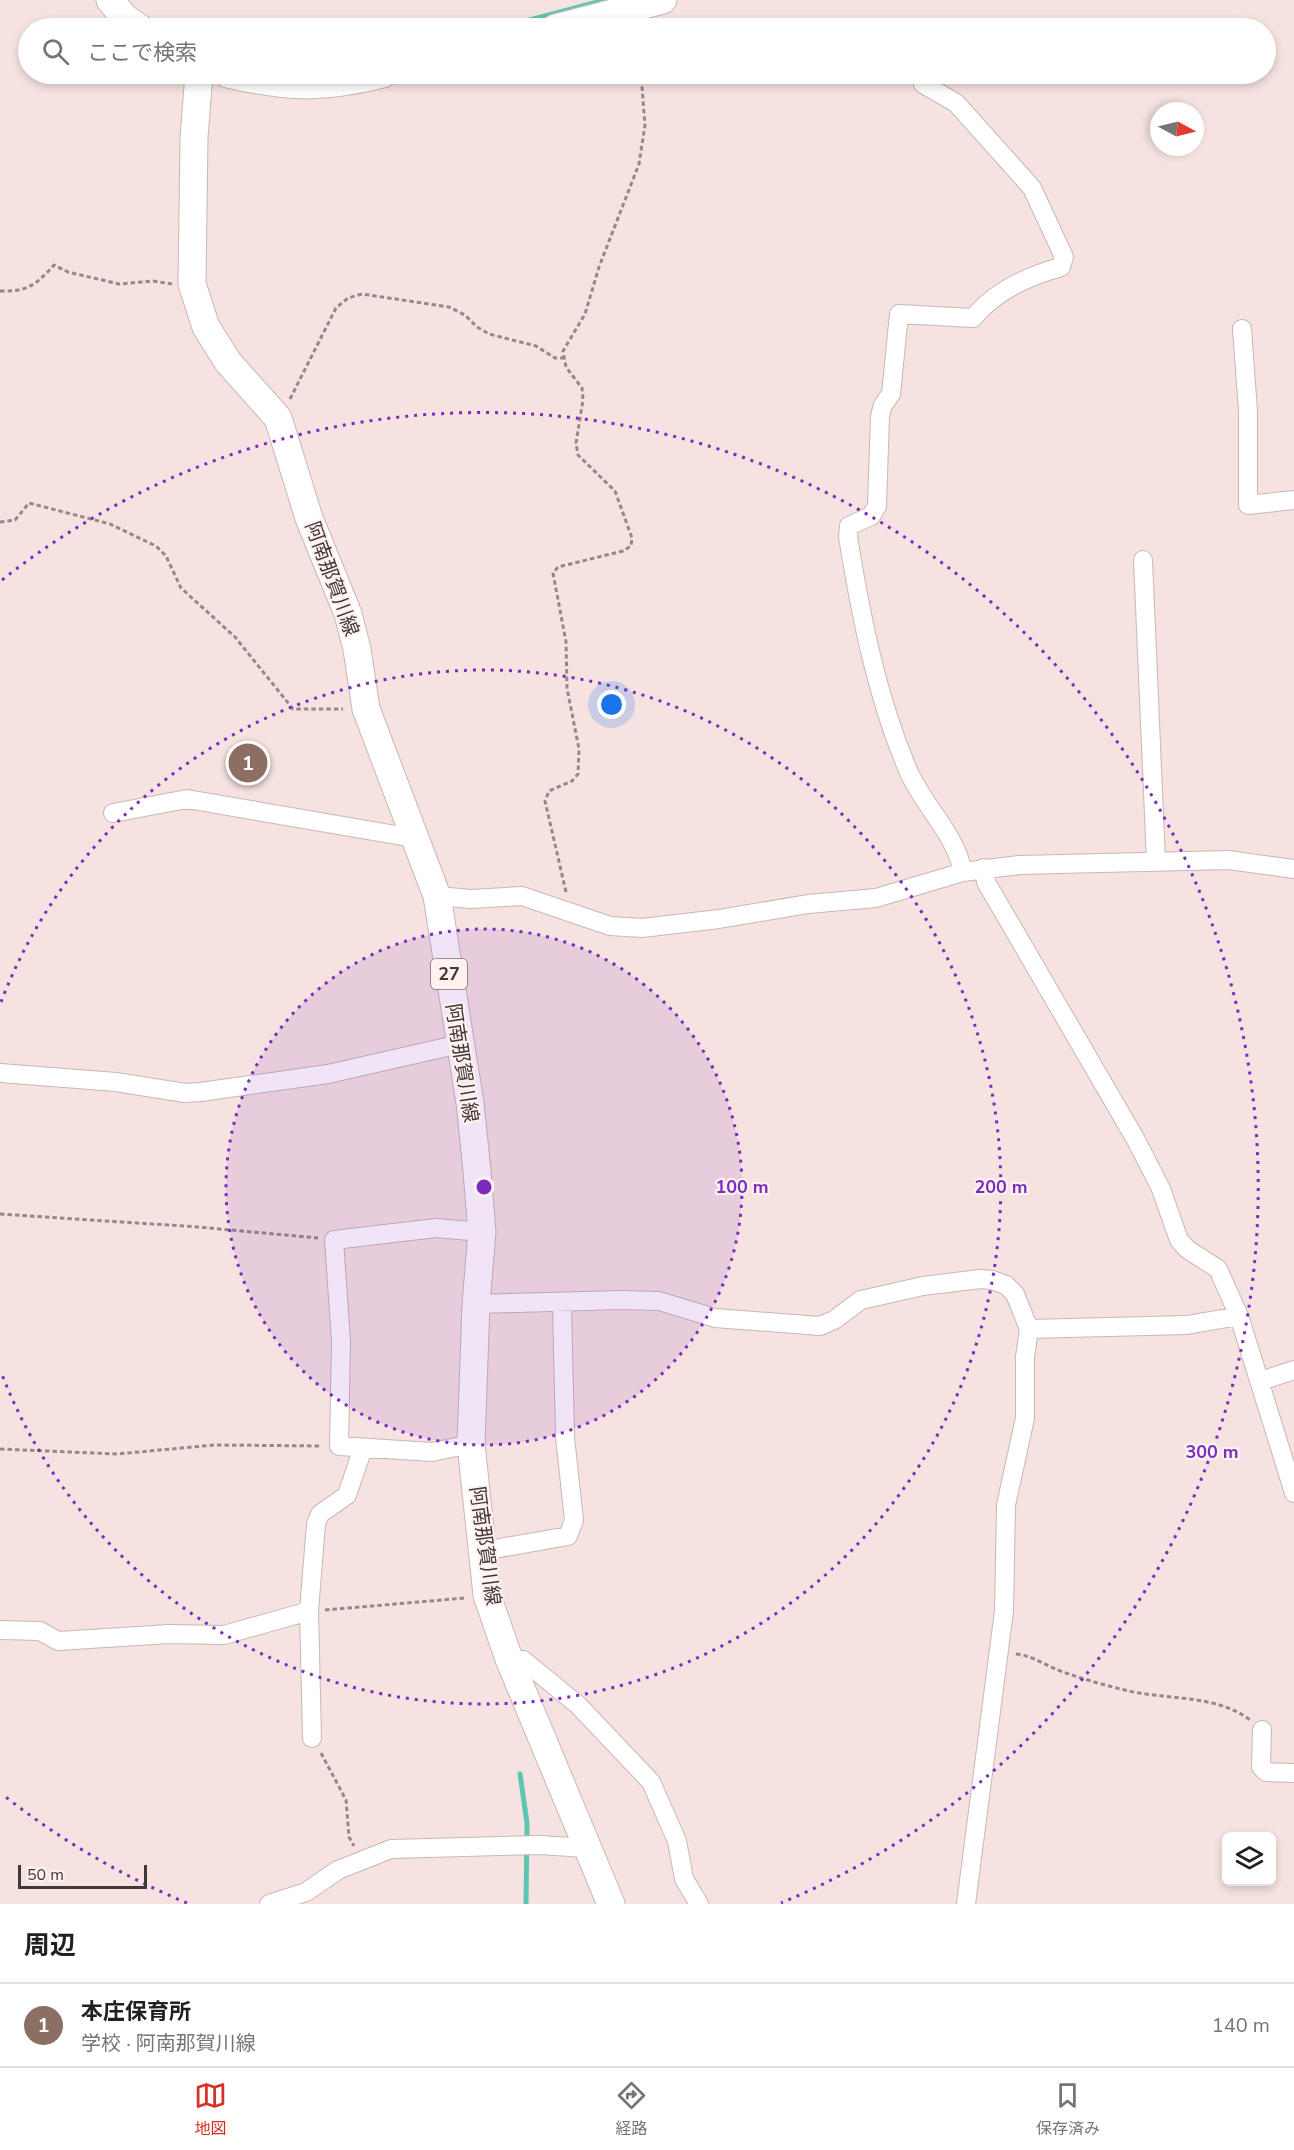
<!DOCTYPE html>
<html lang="ja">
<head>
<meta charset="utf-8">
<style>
  :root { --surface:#fff; --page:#f2f2f2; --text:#202124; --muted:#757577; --line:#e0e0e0; --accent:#d93025 }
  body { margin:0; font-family:"Nunito Sans","Noto Sans JP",sans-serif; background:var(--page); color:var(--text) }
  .controls { position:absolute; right:18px; bottom:18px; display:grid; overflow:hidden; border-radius:9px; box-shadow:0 3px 9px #0003 }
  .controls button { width:54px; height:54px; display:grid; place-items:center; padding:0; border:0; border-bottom:2px solid var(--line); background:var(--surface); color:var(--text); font:30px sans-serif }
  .compass { position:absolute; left:1150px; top:102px; width:54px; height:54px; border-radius:50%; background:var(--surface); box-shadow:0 3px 9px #0003; rotate:97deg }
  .scale { position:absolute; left:18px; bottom:15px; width:129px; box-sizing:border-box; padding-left:6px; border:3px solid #413938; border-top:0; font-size:16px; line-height:21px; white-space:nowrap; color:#413938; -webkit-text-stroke:4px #fef2f1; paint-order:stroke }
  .you { position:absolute; left:612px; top:705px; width:21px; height:21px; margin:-15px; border:4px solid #fff; border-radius:50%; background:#1a73e8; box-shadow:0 0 0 9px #1a73e833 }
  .badge { display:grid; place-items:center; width:39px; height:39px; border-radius:50%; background:var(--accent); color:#fff; font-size:20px; font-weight:700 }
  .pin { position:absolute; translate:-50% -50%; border:3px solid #fff; box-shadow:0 2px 6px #0006 }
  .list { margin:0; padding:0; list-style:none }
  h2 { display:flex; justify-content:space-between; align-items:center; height:78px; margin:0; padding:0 24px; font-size:26px }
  h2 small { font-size:20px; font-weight:400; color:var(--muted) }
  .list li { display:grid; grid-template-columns:39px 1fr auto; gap:18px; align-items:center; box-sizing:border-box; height:84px; padding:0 24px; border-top:2px solid var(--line) }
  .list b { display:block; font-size:22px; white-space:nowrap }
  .list p { margin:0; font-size:20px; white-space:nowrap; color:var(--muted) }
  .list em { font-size:20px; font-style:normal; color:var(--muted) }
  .icon { flex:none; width:33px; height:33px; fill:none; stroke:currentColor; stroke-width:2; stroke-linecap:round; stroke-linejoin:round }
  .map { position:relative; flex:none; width:1294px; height:1904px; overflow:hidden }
  .search { position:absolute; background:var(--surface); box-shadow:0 3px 9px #0003; left:18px; right:18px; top:18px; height:66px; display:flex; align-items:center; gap:15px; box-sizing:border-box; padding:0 21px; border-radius:33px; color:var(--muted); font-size:22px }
  .sheet { height:162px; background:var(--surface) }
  nav { display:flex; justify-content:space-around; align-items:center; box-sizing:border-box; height:84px; border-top:2px solid var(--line); background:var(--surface); font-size:16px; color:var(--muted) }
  nav a { display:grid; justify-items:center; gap:3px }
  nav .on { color:var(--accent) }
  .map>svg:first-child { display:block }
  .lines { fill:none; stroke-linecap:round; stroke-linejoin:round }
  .stream { stroke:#5cc6b0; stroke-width:5 }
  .minor-casing { stroke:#c9b7b4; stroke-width:20 }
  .primary-casing { stroke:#c9b7b4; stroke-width:29 }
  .path { stroke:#968887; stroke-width:3; stroke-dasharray:4.5 3; stroke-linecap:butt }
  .minor { stroke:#fff; stroke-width:18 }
  .primary { stroke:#fff; stroke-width:27 }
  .ring { fill:none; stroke:#7b2cbf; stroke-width:3; stroke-dasharray:3 6 }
  .labels { text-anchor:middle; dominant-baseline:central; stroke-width:4.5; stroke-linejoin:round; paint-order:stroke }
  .shield { fill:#fef2f1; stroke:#7a7070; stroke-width:1.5 }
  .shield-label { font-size:18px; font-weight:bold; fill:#413938 }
  .street-label { font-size:20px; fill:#413938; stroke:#fef2f1 }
  .centre { fill:#7b2cbf; stroke:#fef2f1; stroke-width:3 }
  .ring-label { font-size:18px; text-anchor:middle; font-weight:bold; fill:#7b2cbf; stroke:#fef2f1; stroke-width:4.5; stroke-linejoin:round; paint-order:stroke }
</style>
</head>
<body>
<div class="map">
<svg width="1294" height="1904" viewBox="0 0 1294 1904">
  <rect width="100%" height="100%" fill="#f6e3e1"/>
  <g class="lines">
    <!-- stream -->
    <path class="stream" d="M458,28L511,25L605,0
      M520,1774L527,1823L526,1904"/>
    <defs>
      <path id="minor" d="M923,84L956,103L1032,188L1064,257L1061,267C1028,276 995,291 973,318L899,314L891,394L883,405L880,416L877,506L871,516L849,526L848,537C861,616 876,694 907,768C922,805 955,832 963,872
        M1242,329L1248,411V505L1294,500
        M1143,560L1156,861
        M113,813L187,799L402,836L414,831
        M984,868L986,882L1136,1140L1161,1189L1179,1240L1187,1249L1218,1269L1239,1316L1294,1493
        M437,896L471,899L522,896L610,926L642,928L719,919L808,904L876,898L963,872L1019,865L1228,860L1294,869
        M0,1073L116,1082L185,1093L201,1092L328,1074L460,1044
        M476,1304L622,1300L659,1301L715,1318L820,1326L834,1320L861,1300L923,1286L980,1279L992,1280L1006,1285L1015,1294L1029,1329L1025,1357V1418L1006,1505L1004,1611L966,1904
        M1029,1329L1187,1325L1239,1316
        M1261,1381L1294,1370
        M471,1444L432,1452L339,1446L341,1341L334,1240L436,1228L482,1232
        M483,1551L568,1536L574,1520L565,1437L562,1303
        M0,1630L40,1631L58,1641L169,1634L224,1635L309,1611
        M509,1659L523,1660L578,1705L651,1782L677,1841L684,1879L699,1904
        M1262,1730L1261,1767L1266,1772L1294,1773
        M312,1738L309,1611L316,1524L320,1514L347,1495L363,1448
        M269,1904L306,1892L338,1870L391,1849L540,1845L586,1848"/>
      <path id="primary" d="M110,0L125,18L140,28
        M555,28L663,0
        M199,74L194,137L192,284L206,327L228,362L278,418L309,518L348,614L357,649L366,709L437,896L470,1103L477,1171L482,1232L476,1304L471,1444L487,1595L509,1659L611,1904
        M228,74C289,88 322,89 383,74"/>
    </defs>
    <!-- minor casing -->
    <use href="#minor" class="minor-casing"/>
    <!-- primary casing -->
    <use href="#primary" class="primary-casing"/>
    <!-- path -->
    <path class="path" d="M0,291C27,292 36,285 54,265L68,272L119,284L153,281L172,284
      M290,399L336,308L348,298L362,294L449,307L465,315L477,327L489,334L536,346L555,358H563
      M0,522L15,520L29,503L110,524L156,546L166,556L181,588L235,637L293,709H343
      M566,892L545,801L549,791L572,781L578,774L579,749L567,688L566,642L553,573L558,567L623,551L631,546L632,538L615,491L578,455L576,443L583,400L582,388L566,367L563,351L585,314L599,267L639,164L645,125L641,74
      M0,1214L198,1227L318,1238
      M0,1449L117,1454L214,1445L322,1446
      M325,1610L465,1598
      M1016,1654C1034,1656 1046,1666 1063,1672C1083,1679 1104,1685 1125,1690C1163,1700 1217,1694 1250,1720
      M321,1753L346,1800L349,1837L354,1846"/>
    <!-- minor -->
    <use href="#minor" class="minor"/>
    <!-- primary -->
    <use href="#primary" class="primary"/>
  </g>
  <!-- distance rings -->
  <circle cx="484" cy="1187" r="258" fill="#7b2cbf" fill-opacity=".12"/>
  <g class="ring">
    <circle cx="484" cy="1187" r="258"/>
    <path d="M1 1002A517 517 0 1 1 1 1372"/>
    <path d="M187 1903A775 775 0 0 1 2 1794M2 580A775 775 0 1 1 781 1903"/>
  </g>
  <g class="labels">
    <!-- shield labels -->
    <rect class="shield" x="431" y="959" width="36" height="30" rx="4.5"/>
    <g class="shield-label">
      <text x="449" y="974">27</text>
    </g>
    <!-- street labels -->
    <g class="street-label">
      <text transform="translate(332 579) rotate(70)">阿南那賀川線</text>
      <text transform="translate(462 1063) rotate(81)">阿南那賀川線</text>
      <text transform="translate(485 1546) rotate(82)">阿南那賀川線</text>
    </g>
  </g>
  <circle cx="484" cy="1187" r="9" class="centre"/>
  <g class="ring-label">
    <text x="742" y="1193">100 m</text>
    <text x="1001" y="1193">200 m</text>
    <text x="1212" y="1458">300 m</text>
  </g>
</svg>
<div class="controls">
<button><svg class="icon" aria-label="layers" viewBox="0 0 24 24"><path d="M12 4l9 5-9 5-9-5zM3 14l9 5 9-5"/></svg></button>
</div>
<svg class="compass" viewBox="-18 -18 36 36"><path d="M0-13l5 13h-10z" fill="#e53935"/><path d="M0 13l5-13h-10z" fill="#757577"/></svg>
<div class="scale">50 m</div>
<div class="you"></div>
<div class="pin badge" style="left:248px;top:763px;background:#8d6e63">1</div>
<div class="search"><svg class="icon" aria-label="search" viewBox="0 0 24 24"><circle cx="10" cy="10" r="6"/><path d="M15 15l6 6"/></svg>ここで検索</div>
</div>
<section class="sheet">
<h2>周辺<small></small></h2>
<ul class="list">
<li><span class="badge" style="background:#8d6e63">1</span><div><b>本庄保育所</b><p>学校 · 阿南那賀川線</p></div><em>140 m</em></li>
</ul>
</section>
<nav>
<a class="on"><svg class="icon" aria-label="map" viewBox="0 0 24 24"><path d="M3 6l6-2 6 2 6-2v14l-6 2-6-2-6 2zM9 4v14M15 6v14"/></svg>地図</a>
<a><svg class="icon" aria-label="directions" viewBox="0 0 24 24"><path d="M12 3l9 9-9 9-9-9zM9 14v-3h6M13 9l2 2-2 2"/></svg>経路</a>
<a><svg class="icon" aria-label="saved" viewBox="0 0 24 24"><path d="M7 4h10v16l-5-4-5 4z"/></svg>保存済み</a>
</nav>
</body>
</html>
